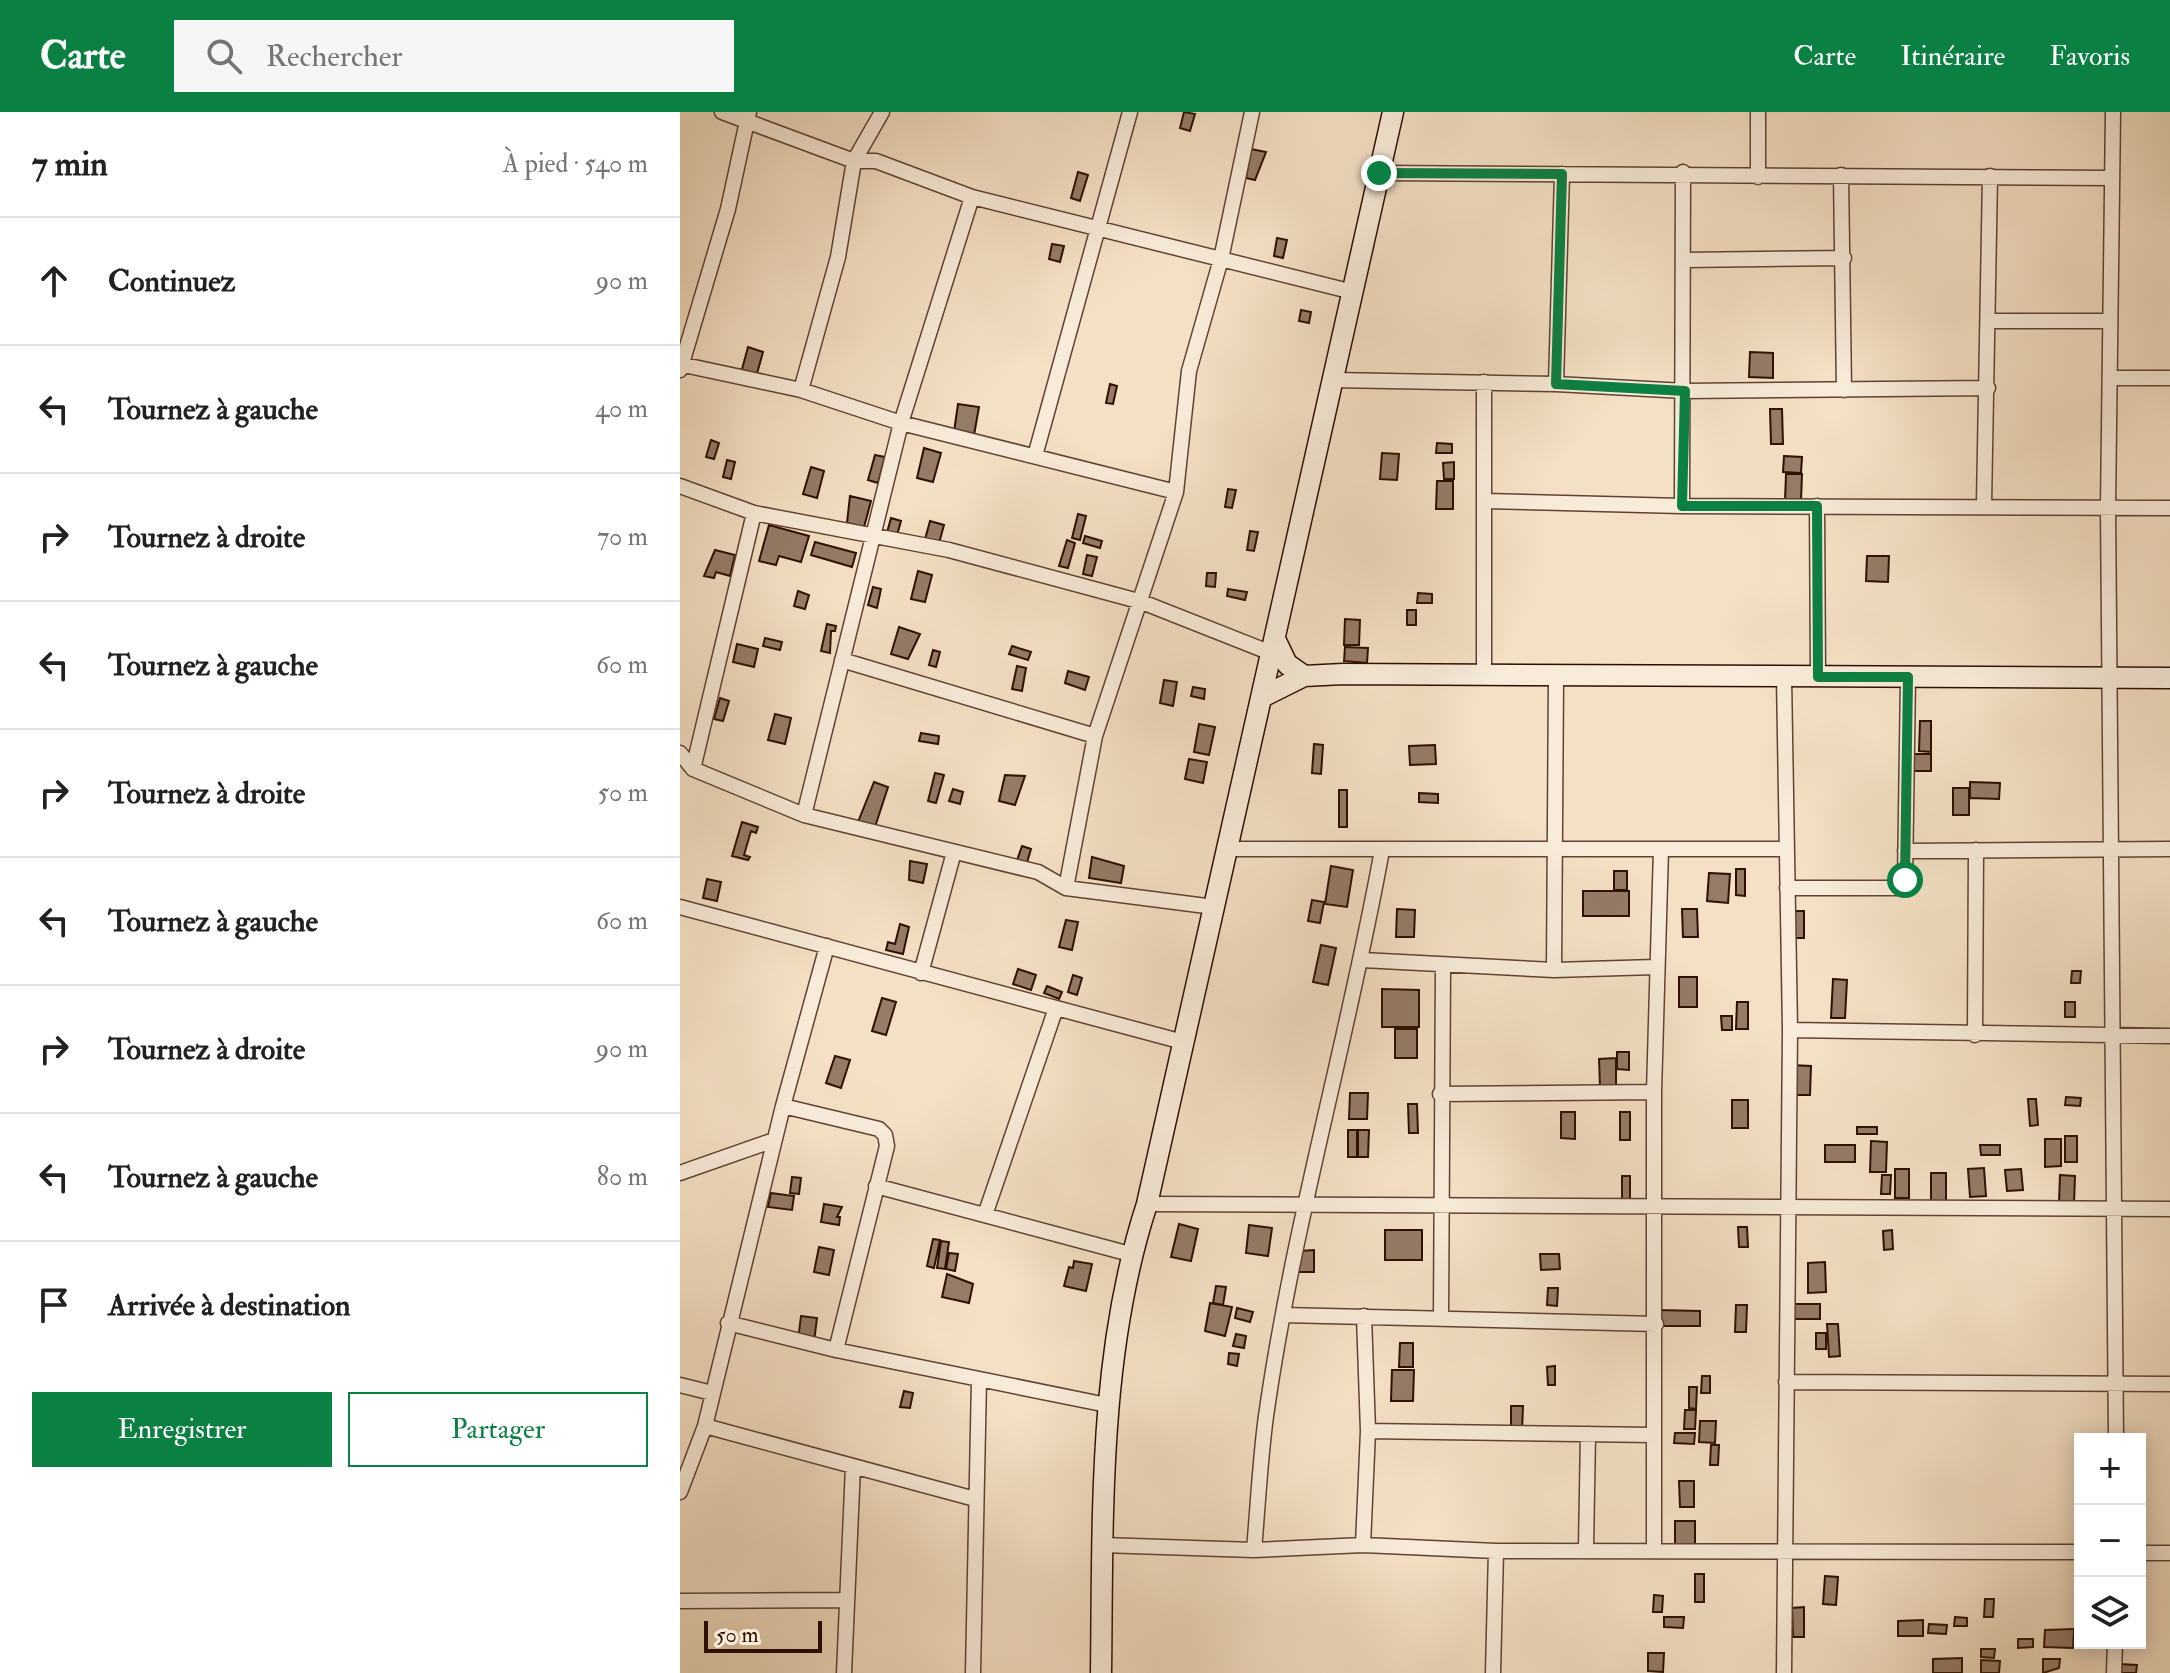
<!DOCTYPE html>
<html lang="fr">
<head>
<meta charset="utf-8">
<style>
  :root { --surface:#fff; --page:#f6f6f6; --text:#202124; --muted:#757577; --line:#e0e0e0; --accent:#0b8043 }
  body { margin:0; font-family:"IM FELL Double Pica",serif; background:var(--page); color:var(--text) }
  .controls { position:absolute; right:24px; bottom:24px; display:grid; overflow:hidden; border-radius:0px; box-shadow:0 4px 20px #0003 }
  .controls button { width:72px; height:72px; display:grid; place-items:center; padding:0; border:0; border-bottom:2px solid var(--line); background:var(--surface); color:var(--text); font:40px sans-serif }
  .scale { position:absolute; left:24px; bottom:20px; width:118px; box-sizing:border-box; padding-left:8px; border:4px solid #2e0f02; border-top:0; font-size:22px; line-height:28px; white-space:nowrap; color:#2e0f02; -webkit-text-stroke:6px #f8ebd9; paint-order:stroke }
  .stop { position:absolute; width:24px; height:24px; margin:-18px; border:6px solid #0b8043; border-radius:50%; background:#fff }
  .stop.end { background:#0b8043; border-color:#fff; box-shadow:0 2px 8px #0008 }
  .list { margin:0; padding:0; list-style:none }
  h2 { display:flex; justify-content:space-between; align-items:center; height:104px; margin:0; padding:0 32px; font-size:34px }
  h2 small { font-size:26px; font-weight:400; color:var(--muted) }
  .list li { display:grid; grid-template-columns:52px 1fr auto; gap:24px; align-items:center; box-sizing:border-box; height:128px; padding:0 32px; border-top:2px solid var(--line) }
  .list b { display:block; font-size:30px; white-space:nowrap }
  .list em { font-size:26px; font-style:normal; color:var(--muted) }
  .actions { display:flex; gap:16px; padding:24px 32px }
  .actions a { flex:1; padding:18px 0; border:2px solid var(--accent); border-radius:0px; text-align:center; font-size:28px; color:var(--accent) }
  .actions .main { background:var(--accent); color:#fff }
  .icon { flex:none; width:44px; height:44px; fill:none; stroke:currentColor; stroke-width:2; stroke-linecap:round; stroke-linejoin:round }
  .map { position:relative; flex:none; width:1490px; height:1561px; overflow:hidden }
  header { display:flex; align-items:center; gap:48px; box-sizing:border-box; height:112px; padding:0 40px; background:var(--accent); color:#fff }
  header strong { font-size:38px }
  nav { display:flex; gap:44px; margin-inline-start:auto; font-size:28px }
  .search { width:560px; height:72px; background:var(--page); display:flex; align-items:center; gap:20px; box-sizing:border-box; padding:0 28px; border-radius:0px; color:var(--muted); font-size:30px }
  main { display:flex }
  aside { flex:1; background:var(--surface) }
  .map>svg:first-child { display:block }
  .building { fill:#957c67; stroke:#2e0f02; stroke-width:2 }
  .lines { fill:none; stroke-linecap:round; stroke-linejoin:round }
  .street-casing { stroke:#604332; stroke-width:17 }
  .secondary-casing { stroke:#2e0f02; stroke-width:23 }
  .street { stroke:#f8ebd9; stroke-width:14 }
  .secondary { stroke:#f8ebd9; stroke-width:20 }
  .route { stroke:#0b8043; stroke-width:10 }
</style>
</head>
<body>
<header>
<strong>Carte</strong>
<div class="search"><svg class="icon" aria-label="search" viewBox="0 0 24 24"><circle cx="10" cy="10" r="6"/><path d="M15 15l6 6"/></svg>Rechercher</div>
<nav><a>Carte</a><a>Itinéraire</a><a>Favoris</a></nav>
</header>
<main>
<aside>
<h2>7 min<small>À pied · 540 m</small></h2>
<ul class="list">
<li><svg class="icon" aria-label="ahead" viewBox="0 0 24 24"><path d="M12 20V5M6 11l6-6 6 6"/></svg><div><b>Continuez</b></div><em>90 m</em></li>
<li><svg class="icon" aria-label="left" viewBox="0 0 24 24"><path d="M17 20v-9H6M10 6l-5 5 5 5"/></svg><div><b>Tournez à gauche</b></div><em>40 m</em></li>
<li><svg class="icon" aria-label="right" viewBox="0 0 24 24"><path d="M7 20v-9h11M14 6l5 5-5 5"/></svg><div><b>Tournez à droite</b></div><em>70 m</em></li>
<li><svg class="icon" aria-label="left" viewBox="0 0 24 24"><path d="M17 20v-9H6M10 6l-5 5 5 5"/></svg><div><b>Tournez à gauche</b></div><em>60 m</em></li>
<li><svg class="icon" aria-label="right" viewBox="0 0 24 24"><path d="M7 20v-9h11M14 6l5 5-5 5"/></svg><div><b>Tournez à droite</b></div><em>50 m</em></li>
<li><svg class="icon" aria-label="left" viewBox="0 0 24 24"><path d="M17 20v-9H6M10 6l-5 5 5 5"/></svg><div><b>Tournez à gauche</b></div><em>60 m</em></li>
<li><svg class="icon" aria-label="right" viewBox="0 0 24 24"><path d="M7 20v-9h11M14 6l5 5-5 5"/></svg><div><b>Tournez à droite</b></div><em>90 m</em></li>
<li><svg class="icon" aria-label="left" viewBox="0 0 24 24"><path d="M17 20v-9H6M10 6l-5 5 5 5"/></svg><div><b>Tournez à gauche</b></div><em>80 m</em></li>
<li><svg class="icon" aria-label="arrive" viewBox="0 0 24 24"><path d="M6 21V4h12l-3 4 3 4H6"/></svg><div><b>Arrivée à destination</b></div></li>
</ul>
<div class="actions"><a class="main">Enregistrer</a><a>Partager</a></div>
</aside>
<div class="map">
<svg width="1490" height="1561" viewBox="0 0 1490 1561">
  <rect width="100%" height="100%" fill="#f4e0c4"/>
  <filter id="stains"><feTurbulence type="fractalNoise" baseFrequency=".0025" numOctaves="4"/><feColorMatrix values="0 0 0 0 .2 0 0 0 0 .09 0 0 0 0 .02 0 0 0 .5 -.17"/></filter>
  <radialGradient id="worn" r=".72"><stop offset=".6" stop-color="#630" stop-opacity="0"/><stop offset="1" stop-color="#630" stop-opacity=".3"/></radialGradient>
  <!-- building -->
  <path class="building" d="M504,0L515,2L510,19L500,16Z
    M571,37L586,40L575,68L566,66Z
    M398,60L408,63L400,89L391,86Z
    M597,126L607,128L603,146L594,144Z
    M372,132L384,134L380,150L369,147Z
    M621,198L631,200L629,211L619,209Z
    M68,235L83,240L76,265L61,261Z
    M1070,240L1093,241V266L1069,265Z
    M430,272L437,274L433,292L426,291Z
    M278,292L299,295L294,323L274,320Z
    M1090,297H1102L1103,332H1091Z
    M31,328L39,331L34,347L26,345Z
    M757,331L772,332V341H756Z
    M244,336L261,341L253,370L237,366Z
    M702,341L719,342L717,368L700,367Z
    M195,343L205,345L198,371L188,368Z
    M1104,344L1122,345L1121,361L1103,360Z
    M47,348L55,350L51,367L43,365Z
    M774,350V367H764L763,351Z
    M131,355L144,359L137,386L123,382Z
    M1106,362H1122L1121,389H1105Z
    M757,369H773V397H756Z
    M548,377L556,378L552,396L545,395Z
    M170,384L191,389L184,415L167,411Z
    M398,402L406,404L400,428L392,426Z
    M211,406L221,409L216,427L206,424Z
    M250,409L264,413L258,435L244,431Z
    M89,413L129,424L121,450L99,444L96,453L79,449Z
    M570,419L578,420L574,439L567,438Z
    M405,424L422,429L420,436L403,431Z
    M387,428L395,431L388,456L379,454Z
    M135,430L176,441L172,455L131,443Z
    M35,438L55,443L50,464L36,460L34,466L24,464Z
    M407,443L417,445L412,464L403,462Z
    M1187,444H1209L1208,470L1186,469Z
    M238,459L252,463L245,490L231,487Z
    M527,461H536L535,475L526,474Z
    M193,475L201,477L197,496L188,493Z
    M548,477L567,480L565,488L547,484Z
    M118,479L129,483L125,497L114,494Z
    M738,481L752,482V491H737Z
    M727,498H736V513H727Z
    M665,507L680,508L679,533H664Z
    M147,512L156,514L155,519H151L150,541L141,539Z
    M219,515L240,522L228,547L211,542Z
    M85,526L102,530L100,538L83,534Z
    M57,532L78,537L74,555L53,550Z
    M332,534L351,540L348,548L329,542Z
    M665,535L688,536L687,551L664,549Z
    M253,538L260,540L256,555L249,553Z
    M337,554L346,556L342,579L332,577Z
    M388,559L409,565L405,578L385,571Z
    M484,568L497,570L493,594L480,591Z
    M513,575L525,577L524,587L511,584Z
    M40,586L49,589L43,609L34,607Z
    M95,602L111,606L105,632L88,628Z
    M1240,609H1251V640L1239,639Z
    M519,612L535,615L529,643L514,640Z
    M241,621L259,624L258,632L239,629Z
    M634,632L643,633L641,662L632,661Z
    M755,633L756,652L730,653L729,634Z
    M1230,642H1251V659H1230Z
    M509,647L527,650L523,671L505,667Z
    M255,661L264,663L256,691L248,689Z
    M325,663L345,664L335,693L319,689Z
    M194,670L208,675L195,715L178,710Z
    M1290,670L1320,671L1319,687L1290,686Z
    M1273,676H1289V703H1273Z
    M273,677L283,680L280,692L269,689Z
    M659,678H667V715H659Z
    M739,681L758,682V691L739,690Z
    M62,710L78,715L76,721L71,719L64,743L70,745L68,748L52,744Z
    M342,734L351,737L346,754L336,751Z
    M412,745L444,754L441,771L409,766Z
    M230,749L247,752L243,771L229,768Z
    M651,754L673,758L667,795L645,792Z
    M1056,757H1065V784L1056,783Z
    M934,759H947V778H934Z
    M1029,761L1050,762L1048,791L1027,789Z
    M27,767L41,770L37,789L23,786Z
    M903,779H949V804H903Z
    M632,788L644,790L640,811L628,809Z
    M717,797L735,798L734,825H716Z
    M1002,797H1017L1018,825H1003Z
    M1111,799H1124V826H1110Z
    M386,808L398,810L392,838L379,835Z
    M220,812L229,815L223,842L206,838L208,830L215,832Z
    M641,833L656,836L648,873L633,870Z
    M338,857L356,863L351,878L333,872Z
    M1392,859H1401L1400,871H1391Z
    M393,863L402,866L397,883L388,880Z
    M999,865H1017V895H999Z
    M1153,867L1167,868L1165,906H1151Z
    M367,874L382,880L379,887L364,881Z
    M702,877L739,878V915H702Z
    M202,886L216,890L206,923L192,919Z
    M1057,890H1068V917H1056Z
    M1385,890H1395V905H1385Z
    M1041,904H1052V918H1042Z
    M715,917H737V946H715Z
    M937,940H949V958L937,957Z
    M155,944L170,948L161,976L146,971Z
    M936,946V974H920L919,947Z
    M1111,953L1131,954L1130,983H1111Z
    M670,981H688L687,1007H669Z
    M1386,985L1401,986L1400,994L1385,993Z
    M1348,987H1356L1358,1013L1350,1014Z
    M1052,988H1068V1016H1052Z
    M728,992H737L738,1021H729Z
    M881,1000H895V1027L881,1026Z
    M940,1000H950V1028H940Z
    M1177,1015H1197V1022H1177Z
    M668,1018H677V1045H668Z
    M678,1018H689L688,1045H678Z
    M1385,1024H1397V1050H1385Z
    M1365,1027H1381V1054L1365,1055Z
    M1191,1029L1207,1030L1206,1060H1190Z
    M1145,1033H1175V1050H1145Z
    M1300,1033H1320V1043H1301Z
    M1304,1056L1306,1084L1290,1085L1288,1057Z
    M1215,1057H1229V1086H1215Z
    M1341,1057L1343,1078L1327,1079L1325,1058Z
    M1251,1061H1266V1091H1251Z
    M1202,1063H1211L1210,1082H1201Z
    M1380,1063L1395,1064L1394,1092L1379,1091Z
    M942,1064H950V1090L942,1089Z
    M112,1065L121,1066L119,1082L110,1081Z
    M91,1081L114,1084L112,1098L88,1095Z
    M144,1092L162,1095L157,1105H160L159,1113L141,1110Z
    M499,1112L518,1117L511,1149L491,1145Z
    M569,1113L592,1116L588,1144L566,1141Z
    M1058,1115H1067L1068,1135H1059Z
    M705,1118H742V1148H705Z
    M1212,1118L1213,1137L1204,1138L1203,1119Z
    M253,1127L260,1128L254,1156L247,1154Z
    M261,1129L269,1130L265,1157L257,1156Z
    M139,1135L154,1138L149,1163L134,1160Z
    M634,1138V1160H619V1139Z
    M269,1141L278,1142L275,1159L266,1157Z
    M860,1142H879L880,1157L861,1158Z
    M394,1149L412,1152L406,1179L384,1174L389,1155L393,1156Z
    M1145,1150L1146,1180L1128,1181V1151Z
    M267,1162L293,1172L289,1191L262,1185Z
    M536,1174L546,1175L543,1193L533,1191Z
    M868,1176H878L877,1194L867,1193Z
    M530,1191L552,1195L545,1224L525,1219Z
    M1112,1192H1140V1207H1112Z
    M1056,1193H1067L1066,1220H1055Z
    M557,1196L573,1200L570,1210L555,1206Z
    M977,1198L1020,1199V1214H977Z
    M121,1204L137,1206L134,1230L118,1228Z
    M1147,1212H1158L1160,1244L1149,1245Z
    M1136,1221H1146V1237H1136Z
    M556,1222L566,1224L564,1236L553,1234Z
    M720,1231H733V1255H719Z
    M549,1241L559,1242L557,1254L548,1252Z
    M875,1254V1273H868L867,1255Z
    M712,1258H734L733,1289H711Z
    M1022,1264H1030V1281H1021Z
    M1009,1275H1017L1016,1297L1009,1296Z
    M224,1279L233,1281L230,1296L220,1295Z
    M831,1294H843L842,1320L831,1319Z
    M1005,1298H1016L1015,1317H1004Z
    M1020,1309H1036L1035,1331L1019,1330Z
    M995,1321H1015L1014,1332L994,1331Z
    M1031,1333H1039L1038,1353H1030Z
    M999,1369H1014V1395H1000Z
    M995,1409H1015V1437H995Z
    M1015,1462H1024V1490H1015Z
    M1145,1464L1158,1465L1156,1493L1143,1492Z
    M974,1483L983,1484L982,1500H973Z
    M1305,1487H1314L1313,1505H1304Z
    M1124,1495V1525H1113L1112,1496Z
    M984,1505H1004L1003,1516L984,1515Z
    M1275,1505L1287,1506V1514H1274Z
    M1243,1508V1524H1218V1509Z
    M1249,1512L1267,1513L1266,1522L1248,1521Z
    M1394,1517L1393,1536L1364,1535L1365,1518Z
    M1338,1527H1353V1535L1338,1536Z
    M1301,1537H1315L1314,1546L1301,1545Z
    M968,1541H984L983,1560L968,1559Z
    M1282,1546V1561H1253V1547Z
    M1363,1547H1380L1379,1556L1363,1561Z
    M1301,1548L1320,1549L1319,1561H1301Z
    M1440,1552L1457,1553L1456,1561H1439Z"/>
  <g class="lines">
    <defs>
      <path id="street" d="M42,0L174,49L158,145L121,278
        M202,0L174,49H196L292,85L673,180
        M1078,0V65
        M1433,0L1428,395L1436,1327
        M699,61L1432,66
        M1161,63L1164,278
        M1005,148L1164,146
        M1308,209H1430
        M0,252L121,278L221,311L496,380
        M0,258L48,97L69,0
        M1432,266H1490
        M653,268L876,272L1005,279L1308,276
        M804,270V564
        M876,272L882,62
        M355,344L450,0
        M0,374L74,401L269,438L462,490L591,541
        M806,389L1002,394L1490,396
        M1304,392L1310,64
        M1002,394L1003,60
        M1137,394L1138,565
        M162,548L415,624
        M1104,565L1110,918L1104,1561
        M0,641L13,657L124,703L221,311L292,85
        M13,657L74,401
        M124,703L358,760L386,776L534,795
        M547,737H1106
        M1225,739L1490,737
        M386,776L415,624L496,380L509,259L541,147L572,0
        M1107,776H1221L1225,768L1228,565
        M0,795L503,930
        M682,848L874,858L975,855
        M874,858L876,565
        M241,861L274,740
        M1110,918L1490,924
        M1295,923L1296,738
        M760,982L974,980
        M103,994L199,1017L205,1023L207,1034L156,1238
        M0,1061L94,1028
        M196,1074L450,1142
        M467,1092L1490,1097
        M305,1103L376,896
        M603,1203L976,1212
        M761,1206L763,853
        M48,1211L156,1238L427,1293
        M1106,1270L1490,1272
        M0,1273L32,1281
        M25,1314L295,1387
        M688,1319L974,1323
        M0,1380L25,1314L103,994L147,834
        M422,1433L574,1438L683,1433L816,1439L1400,1440
        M683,1433L688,1319L684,1204
        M906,1437L908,1322
        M574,1438C578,1393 580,1348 586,1304C613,1113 668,927 702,738
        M974,1439V980L981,737
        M1460,1441H1490
        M0,1489L165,1488
        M164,1561L173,1354
        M293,1561L299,1267
        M813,1561L816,1439
        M1434,1561L1435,1531"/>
      <path id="secondary" d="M595,527L607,552L624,564
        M582,585L624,564L663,562L1490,566
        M421,1561C423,1404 418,1242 467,1092L713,0"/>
    </defs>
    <!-- street casing -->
    <use href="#street" class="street-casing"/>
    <!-- secondary casing -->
    <use href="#secondary" class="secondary-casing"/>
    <!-- street -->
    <use href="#street" class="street"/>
    <!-- secondary -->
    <use href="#secondary" class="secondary"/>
  </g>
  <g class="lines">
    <!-- route -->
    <path class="route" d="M699,61L882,62L876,272L1005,279L1002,394H1137L1138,565H1228L1225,768"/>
  </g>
  <rect width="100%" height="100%" filter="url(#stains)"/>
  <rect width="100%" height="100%" fill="url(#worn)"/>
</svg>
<div class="controls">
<button>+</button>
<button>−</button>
<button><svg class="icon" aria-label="layers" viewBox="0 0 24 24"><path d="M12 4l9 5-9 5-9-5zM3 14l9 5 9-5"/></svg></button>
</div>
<div class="scale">50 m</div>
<div class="stop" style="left:1225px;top:768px"></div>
<div class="stop end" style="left:699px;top:61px"></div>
</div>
</main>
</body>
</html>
